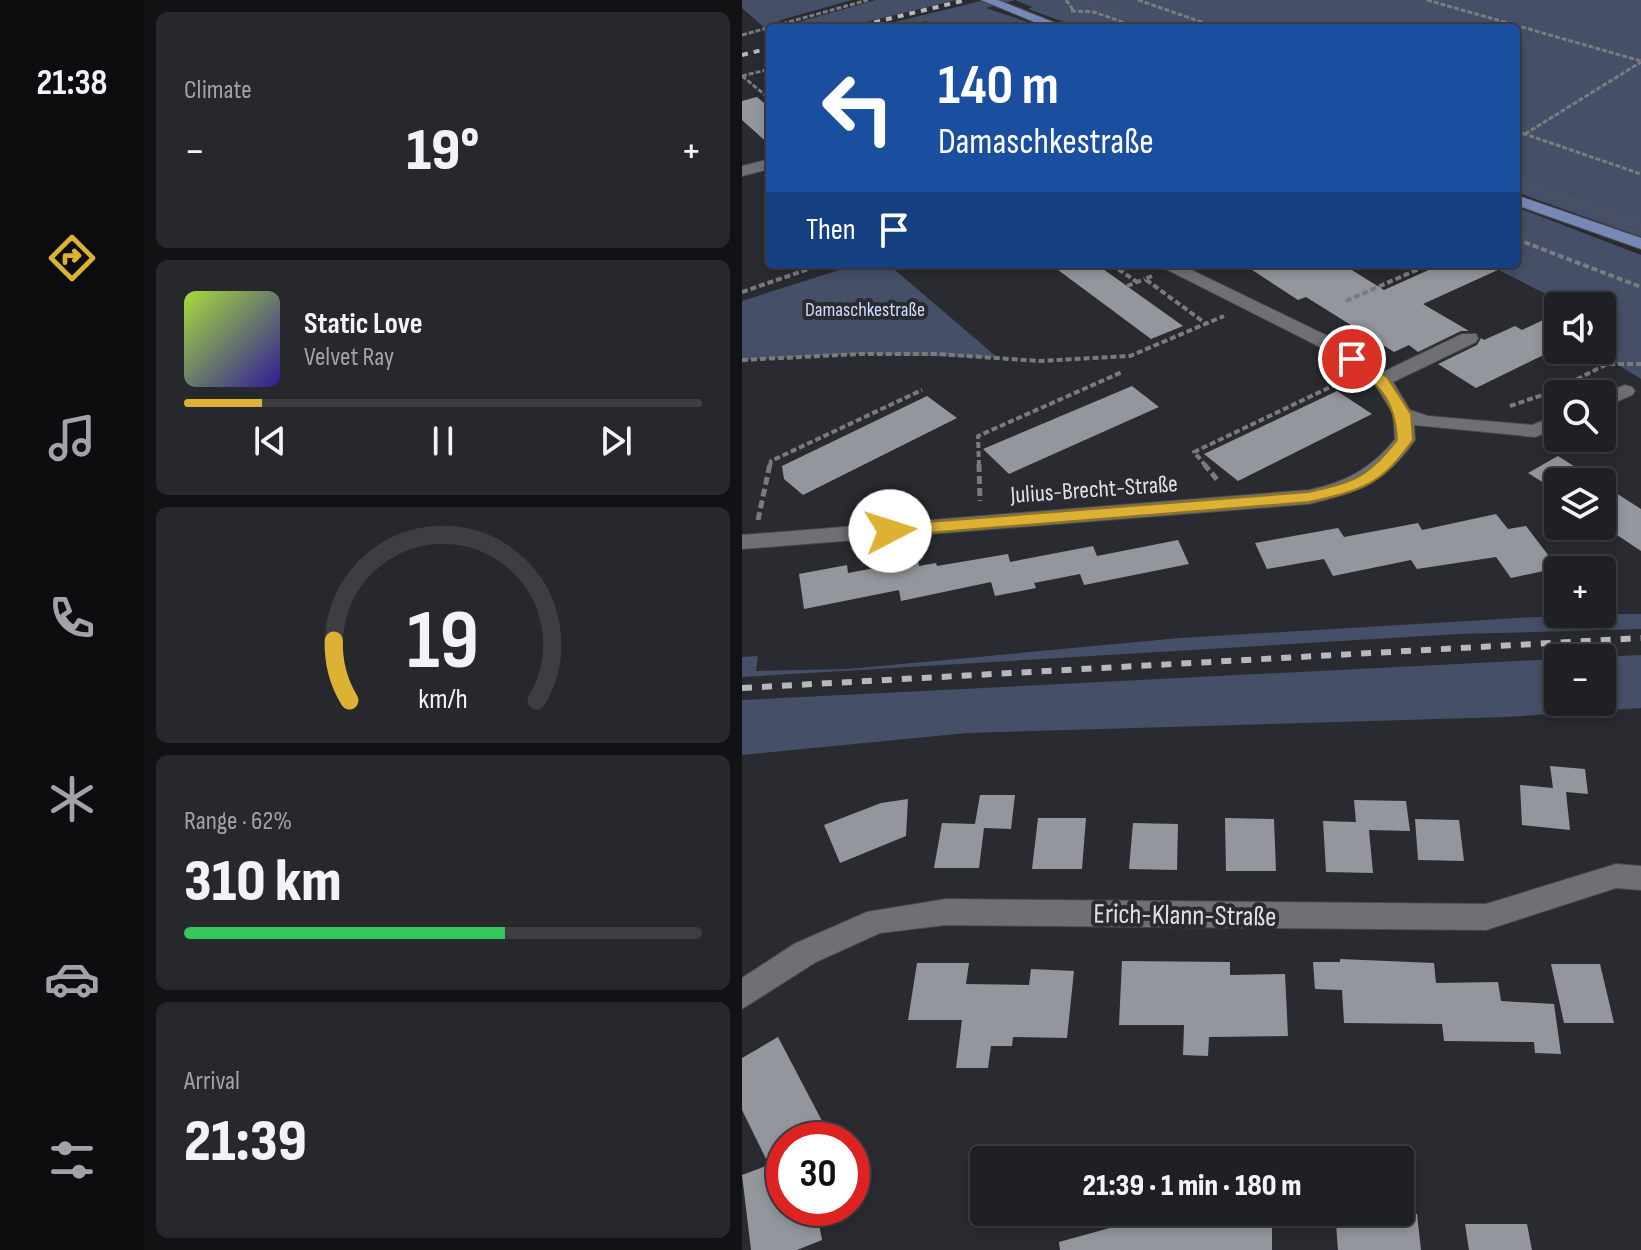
<!DOCTYPE html>
<html lang="en">
<head>
<meta charset="utf-8">
<style>
  :root { --surface:#1f2024; --page:#27282c; --text:#f1f3f6; --muted:#a1a3a6; --line:#3c3e41; --accent:#ddb133 }
  body { margin:0; font-family:"Sofia Sans Condensed",sans-serif; background:var(--page); color:var(--text); height:100vh; display:flex; flex-direction:column; font-size:30px; white-space:nowrap }
  * { box-sizing:border-box; margin:0 }
  p { font-size:26px; color:var(--muted) }
  .icon { flex:none; width:44px; height:44px; fill:none; stroke:currentColor; stroke-width:2; stroke-linecap:round; stroke-linejoin:round }
  .map { position:relative; flex:1; overflow:hidden }
  .panel { display:flex; flex-direction:column; gap:12px; padding:12px; background:#111214; width:598px }
  .panel>* { flex:none }
  .guide { position:absolute; left:24px; top:24px; width:754px; height:244px; border-radius:8px; box-shadow:0 4px 12px #0003,0 0 0 2px var(--line); background:#1a4fa0; color:#fff; overflow:hidden }
  .controls { position:absolute; left:802px; top:292px; display:grid; gap:16px }
  .controls a { display:grid; place-items:center; width:72px; height:72px; border-radius:8px; background:var(--surface); box-shadow:0 4px 12px #0003,0 0 0 2px var(--line); font-size:40px }
  .speed { position:absolute; left:24px; top:1122px; display:flex; gap:16px; font-size:40px; font-weight:700; text-align:center }
  .speed>* { display:grid; place-content:center; width:104px; height:104px; border-radius:50%; background:var(--surface); box-shadow:0 4px 12px #0003,0 0 0 2px var(--line); line-height:1 }
  .speed .limit { border:12px solid #d22; background:#fff; color:#111 }
  .pin { position:absolute; display:grid; place-items:center; width:68px; height:68px; color:#fff; margin:-34px; border:4px solid #fff; border-radius:50%; box-shadow:0 2px 8px #0007 }
  .me { position:absolute; width:88px; margin:-44px; rotate:85deg; stroke-linejoin:round; filter:drop-shadow(0 0 6px #0008) }
  .turn { display:flex; align-items:center; gap:28px; height:168px; padding:0 40px; font-size:36px }
  .turn .icon { width:104px; height:104px; stroke-width:2.5 }
  .turn b { display:block; font-size:56px; line-height:68px }
  .then { display:flex; align-items:center; height:76px; padding:0 40px; background:#0003; gap:16px; font-size:30px }
  .big { font-size:60px; font-weight:800; line-height:1.1 }
  .panel .widget { flex:1; display:flex; flex-direction:column; justify-content:center; gap:12px; min-width:0; padding:0 28px; border-radius:12px; background:var(--page) }
  .panel .dial { align-items:center; gap:0 }
  .dial svg { height:208px; overflow:visible; fill:none; stroke:var(--line); stroke-width:7; stroke-linecap:round; text-anchor:middle }
  .dial text { fill:var(--text); stroke:none }
  .song { display:flex; align-items:center; gap:24px }
  .cover { width:96px; height:96px; border-radius:12px; background:linear-gradient(135deg,hsl(80 70% 55%),hsl(250 70% 35%)) }
  .played { height:8px; border-radius:4px; background:linear-gradient(90deg,var(--accent) 15%,var(--line) 15%) }
  .keys { display:flex; justify-content:space-around; direction:ltr }
  .heat { display:flex; justify-content:space-between; align-items:center; font-size:44px; direction:ltr }
  .charge { height:12px; border-radius:6px; background:linear-gradient(90deg,#34c759 62%,var(--line) 0) }
  .trip { position:absolute; left:228px; top:1146px; width:444px; height:80px; border-radius:8px; background:var(--surface); box-shadow:0 4px 12px #0003,0 0 0 2px var(--line); font-weight:800; line-height:80px; text-align:center }
  main { display:flex; flex:1; min-height:0 }
  .menu { display:flex; flex-direction:column; width:144px; justify-content:space-around; align-items:center; background:#0c0d0e; color:var(--muted) }
  .menu .icon { width:56px; height:56px }
  .menu .on { color:var(--accent) }
  .menu b { font-size:36px; color:var(--text) }
  .map>svg:first-child { display:block }
  .green { fill:#454f67 }
  .lines { fill:none; stroke-linecap:round; stroke-linejoin:round }
  .stream-far1 { stroke:#4b5165; stroke-width:5 }
  .stream { stroke:#4b5165; stroke-width:7 }
  .building { fill:#93969c }
  .minor-casing { stroke:#47494d; stroke-width:2 }
  .major-casing { stroke:#47494d; stroke-width:2 }
  .path-far2 { stroke:#797b7f; stroke-width:3; stroke-dasharray:5 2; stroke-linecap:butt }
  .path-far1 { stroke:#797b7f; stroke-width:4; stroke-dasharray:6 3; stroke-linecap:butt }
  .path { stroke:#797b7f; stroke-width:5; stroke-dasharray:8 4; stroke-linecap:butt }
  .minor { fill:#6e7076; fill-rule:evenodd }
  .major { fill:#7787b6; fill-rule:evenodd }
  .rail-far1 { stroke:#b6b8bc; stroke-width:4; stroke-dasharray:6 6; stroke-linecap:butt }
  .rail { stroke:#b6b8bc; stroke-width:6; stroke-dasharray:10 10; stroke-linecap:butt }
  .route { fill:#ddb133; stroke:#907321; stroke-width:2 }
  .labels { text-anchor:middle; stroke-width:8; stroke-linejoin:round; paint-order:stroke }
  .far-park-label { font-size:20px; fill:#cedcff; stroke:#292b30 }
  .street-label { font-size:24px; fill:#dfe1e4; stroke:#292b30 }
  .near-street-label { font-size:28px; fill:#dfe1e4; stroke:#292b30 }
</style>
</head>
<body>
<main>
<nav class="menu">
<b>21:38</b>
<svg class="icon on" aria-label="directions" viewBox="0 0 24 24"><path d="M12 3l9 9-9 9-9-9zM9 14v-3h6M13 9l2 2-2 2"/></svg>
<svg class="icon" aria-label="music" viewBox="0 0 24 24"><path d="M9 18V5l10-2v13"/><circle cx="6" cy="18" r="3"/><circle cx="16" cy="16" r="3"/></svg>
<svg class="icon" aria-label="phone" viewBox="0 0 24 24"><path d="M5 4h4l2 5-3 2q2 4 5 5l2-3 5 2v4C11 20 4 13 5 4z"/></svg>
<svg class="icon" aria-label="climate" viewBox="0 0 24 24"><path d="M12 3v18M4 7l16 10M4 17L20 7"/></svg>
<svg class="icon" aria-label="car" viewBox="0 0 24 24"><path d="M5 17H2v-5l4-1 3-4h7l3 4 3 1v5h-3M9 17h6M6 11h13"/><circle cx="7" cy="17" r="2"/><circle cx="17" cy="17" r="2"/></svg>
<svg class="icon" aria-label="filters" viewBox="0 0 24 24"><path d="M4 7h16M4 17h16"/><circle cx="9" cy="7" r="2"/><circle cx="15" cy="17" r="2"/></svg>
</nav>
<section class="panel">
<div class="widget"><p>Climate</p>
<div class="heat"><a>−</a><b class="big">19°</b><a>+</a></div>
</div>
<div class="widget">
<div class="song"><i class="cover"></i><div><b>Static Love</b><p>Velvet Ray</p></div></div>
<div class="played"></div>
<div class="keys"><svg class="icon" aria-label="previous" viewBox="0 0 24 24"><path d="M18 5L8 12l10 7zM5 5v14"/></svg><svg class="icon" aria-label="pause" viewBox="0 0 24 24"><path d="M8 5v14M16 5v14"/></svg><svg class="icon" aria-label="next" viewBox="0 0 24 24"><path d="M6 5l10 7-10 7zM19 5v14"/></svg></div>
</div>
<div class="widget dial"><svg viewBox="0 0 100 80">
<path d="M14 69A42 42 0 1 1 86 69"/>
<path d="M14 69A42 42 0 0 1 8 46" stroke="#ddb133"/>
<text x="50" y="56" font-size="32" font-weight="700">19</text>
<text x="50" y="72" font-size="11">km/h</text>
</svg></div>
<div class="widget"><p>Range · 62%</p><b class="big">310 km</b><div class="charge"></div></div>
<div class="widget"><p>Arrival</p><b class="big">21:39</b></div>
</section>
<div class="map">
<svg width="899" height="1250" viewBox="0 0 899 1250">
  <rect width="100%" height="100%" fill="#292b30"/>
  <path class="green" d="M0 0H110L42 19 23 28 0 8Z
    M134 0H214L100 28H35Z
    M243 0H273L244 8 303 28H196L184 21 157 28H128Z
    M273 0H899V237L774 192V28H338L286 9 290 7Z
    M774 207 899 255V379L868 360 860 306H827L745 264H774Z
    M116 264H146L256 358 117 354 0 360V301Z
    M845 614H899V629L716 634 0 677V657L16 656 14 671 106 669 438 638Z
    M899 655V708L764 717 225 733 0 755V700L816 659V702H860V658H833Z"/>
  <g class="lines">
    <path class="stream-far1" d="M343 4 415 28
      M774 182 837 204"/>
    <path class="stream" d="M831 202 899 225"/>
  </g>
  <path class="building" d="M15 97 28 108V145L0 120V101Z
    M308 264H354L441 326 409 339Z
    M501 264H600L642 290 700 264H769L681 304 727 331H719L676 352 667 345 652 352 564 297 556 300Z
    M816 313V348L734 388 696 364 735 345 739 338 742 340 773 326 780 330Z
    M390 386 417 407 267 474 241 449Z
    M595 391 630 414 496 481 462 454Z
    M185 396 215 418 61 495 42 479 40 466Z
    M816 456 841 472 856 482H816V492L786 473Z
    M860 484 899 509V551L860 525Z
    M754 514 766 529 784 526 816 568 769 578 754 557 675 569 669 560 591 576 582 559 525 569 513 543 596 528 602 537 676 523 680 530Z
    M436 540 447 564 342 585 338 574 292 583 294 588 253 596 249 582 159 601 157 590 62 609 57 574 105 565 106 573 176 560 177 566 194 563 195 566 266 554 268 562 351 546 355 556Z
    M808 766 843 769 846 794 824 792 828 830 780 825 778 785 811 788Z
    M238 795H273L269 829 242 828 237 868H192L200 823 233 824Z
    M166 799 164 836 98 863 82 825 139 803Z
    M612 800 664 801 668 831 627 830 631 873 584 872 581 821 614 822Z
    M296 818H344L340 869H290Z
    M483 818 532 819 534 871H484Z
    M673 819 717 820 722 861 676 860Z
    M391 823 436 824 435 870 387 869Z
    M598 959 692 963 694 983 756 982 759 1001 812 1004 819 1054 793 1053 792 1042 702 1041 700 1024 602 1023 600 990 573 989 571 962H598Z
    M380 961 488 962V975L543 974 546 1036 467 1037 466 1056 441 1055 442 1025H377Z
    M175 963H227L224 984 287 985 289 969 332 971 325 1038 271 1037 270 1046H249L246 1068H214L220 1020H166Z
    M809 964H858L872 1023H822Z
    M36 1037 90 1140H42V1208H74L80 1240 55 1250H9L0 1175 27 1165 0 1110V1058Z
    M411 1212 530 1218V1250H318L317 1242 411 1216Z
    M638 1214H675L679 1250H596L594 1224 639 1225Z
    M723 1224H785L790 1250H727Z"/>
  <g class="lines">
    <defs>
      <path id="minor" d="M28 159V169L0 176V166Z
        M414 264H437L602 344 641 372 720 334H734L736 338 734 342 651 382 668 410 686 416 790 425 816 415V428L793 437 672 425 673 440C643 483 617 492 567 504L0 549V535L567 490C604 482 629 469 653 439L651 414 633 384 588 352Z
        M883 385 890 387 893 391 890 395 860 408V394Z
        M874 864 899 866V890L874 888 744 930 204 925 138 933 74 962 0 1009V978L52 944 125 912 204 899 744 904Z"/>
      <path id="major" d="M239 0H256L326 28H307Z
        M774 195 899 238V249L774 205Z"/>
    </defs>
    <use href="#minor" class="minor-casing"/>
    <use href="#major" class="major-casing"/>
    <path class="path-far2" d="M324 0 331 10
      M396 0 477 28
      M685 0 899 61
      M329 11 352 12 397 28
      M0 35 126 0
      M0 76 28 99
      M0 76 28 69
      M774 131 899 174
      M783 134 899 62"/>
    <path class="path-far1" d="M774 239 899 287
      M369 264 395 282
      M410 276 403 279 463 323
      M385 286 403 279
      M0 292 81 264
      M604 301 688 264
      M0 360 117 354H196L297 361 388 356 482 316
      M768 406 812 391 865 364H899
      M28 466 29 461 180 390
      M237 466 236 436 380 372
      M464 466 452 452 603 380"/>
    <path class="path" d="M237 464 238 501
      M462 464 477 482
      M16 520 28 464"/>
    <use href="#minor" class="minor"/>
    <use href="#major" class="major"/>
    <path class="rail-far1" d="M109 28 224 0
      M0 55 28 48"/>
    <path class="rail" d="M0 688 899 638"/>
  </g>
  <path class="route" d="M610 354 645 377 669 414 671 440C638 486 621 490 567 502L148 536 140 531 148 525 567 492C612 482 627 477 655 440 653 399 637 384 605 362L603 359Z"/>
  <g class="labels">
    <g class="far-park-label">
      <text x="123" y="316">Damaschkestraße</text>
    </g>
    <g class="street-label">
      <text transform="translate(352 489) rotate(-4)" y="8">Julius-Brecht-Straße</text>
    </g>
    <g class="near-street-label">
      <text transform="translate(443 914) rotate(1)" y="10">Erich-Klann-Straße</text>
    </g>
  </g>
</svg>
<div class="controls">
<a><svg class="icon" aria-label="sound" viewBox="0 0 24 24"><path d="M4 9h4l5-4v14l-5-4H4zM17 9q2 3 0 6"/></svg></a>
<a><svg class="icon" aria-label="search" viewBox="0 0 24 24"><circle cx="10" cy="10" r="6"/><path d="M15 15l6 6"/></svg></a>
<a><svg class="icon" aria-label="layers" viewBox="0 0 24 24"><path d="M12 4l9 5-9 5-9-5zM3 14l9 5 9-5"/></svg></a>
<a>+</a>
<a>−</a>
</div>
<div class="speed"><div class="limit">30</div></div>
<div class="pin" style="left:610px;top:359px;background:#d93025"><svg class="icon" aria-label="arrive" viewBox="0 0 24 24"><path d="M6 21V4h12l-3 4 3 4H6"/></svg></div>
<svg class="me" style="left:148px;top:531px" viewBox="-20 -20 40 40"><circle r="19" fill="#fff"/><path d="M0-13L10 11 0 6-10 11z" fill="#ddb133"/></svg>
<div class="trip">21:39 · 1 min · 180 m</div>
<div class="guide">
<div class="turn"><svg class="icon" aria-label="left" viewBox="0 0 24 24"><path d="M17 20v-9H6M10 6l-5 5 5 5"/></svg><div><b>140 m</b>Damaschkestraße</div></div>
<div class="then">Then<svg class="icon" aria-label="arrive" viewBox="0 0 24 24"><path d="M6 21V4h12l-3 4 3 4H6"/></svg></div>
</div>
</div>
</main>
</body>
</html>
